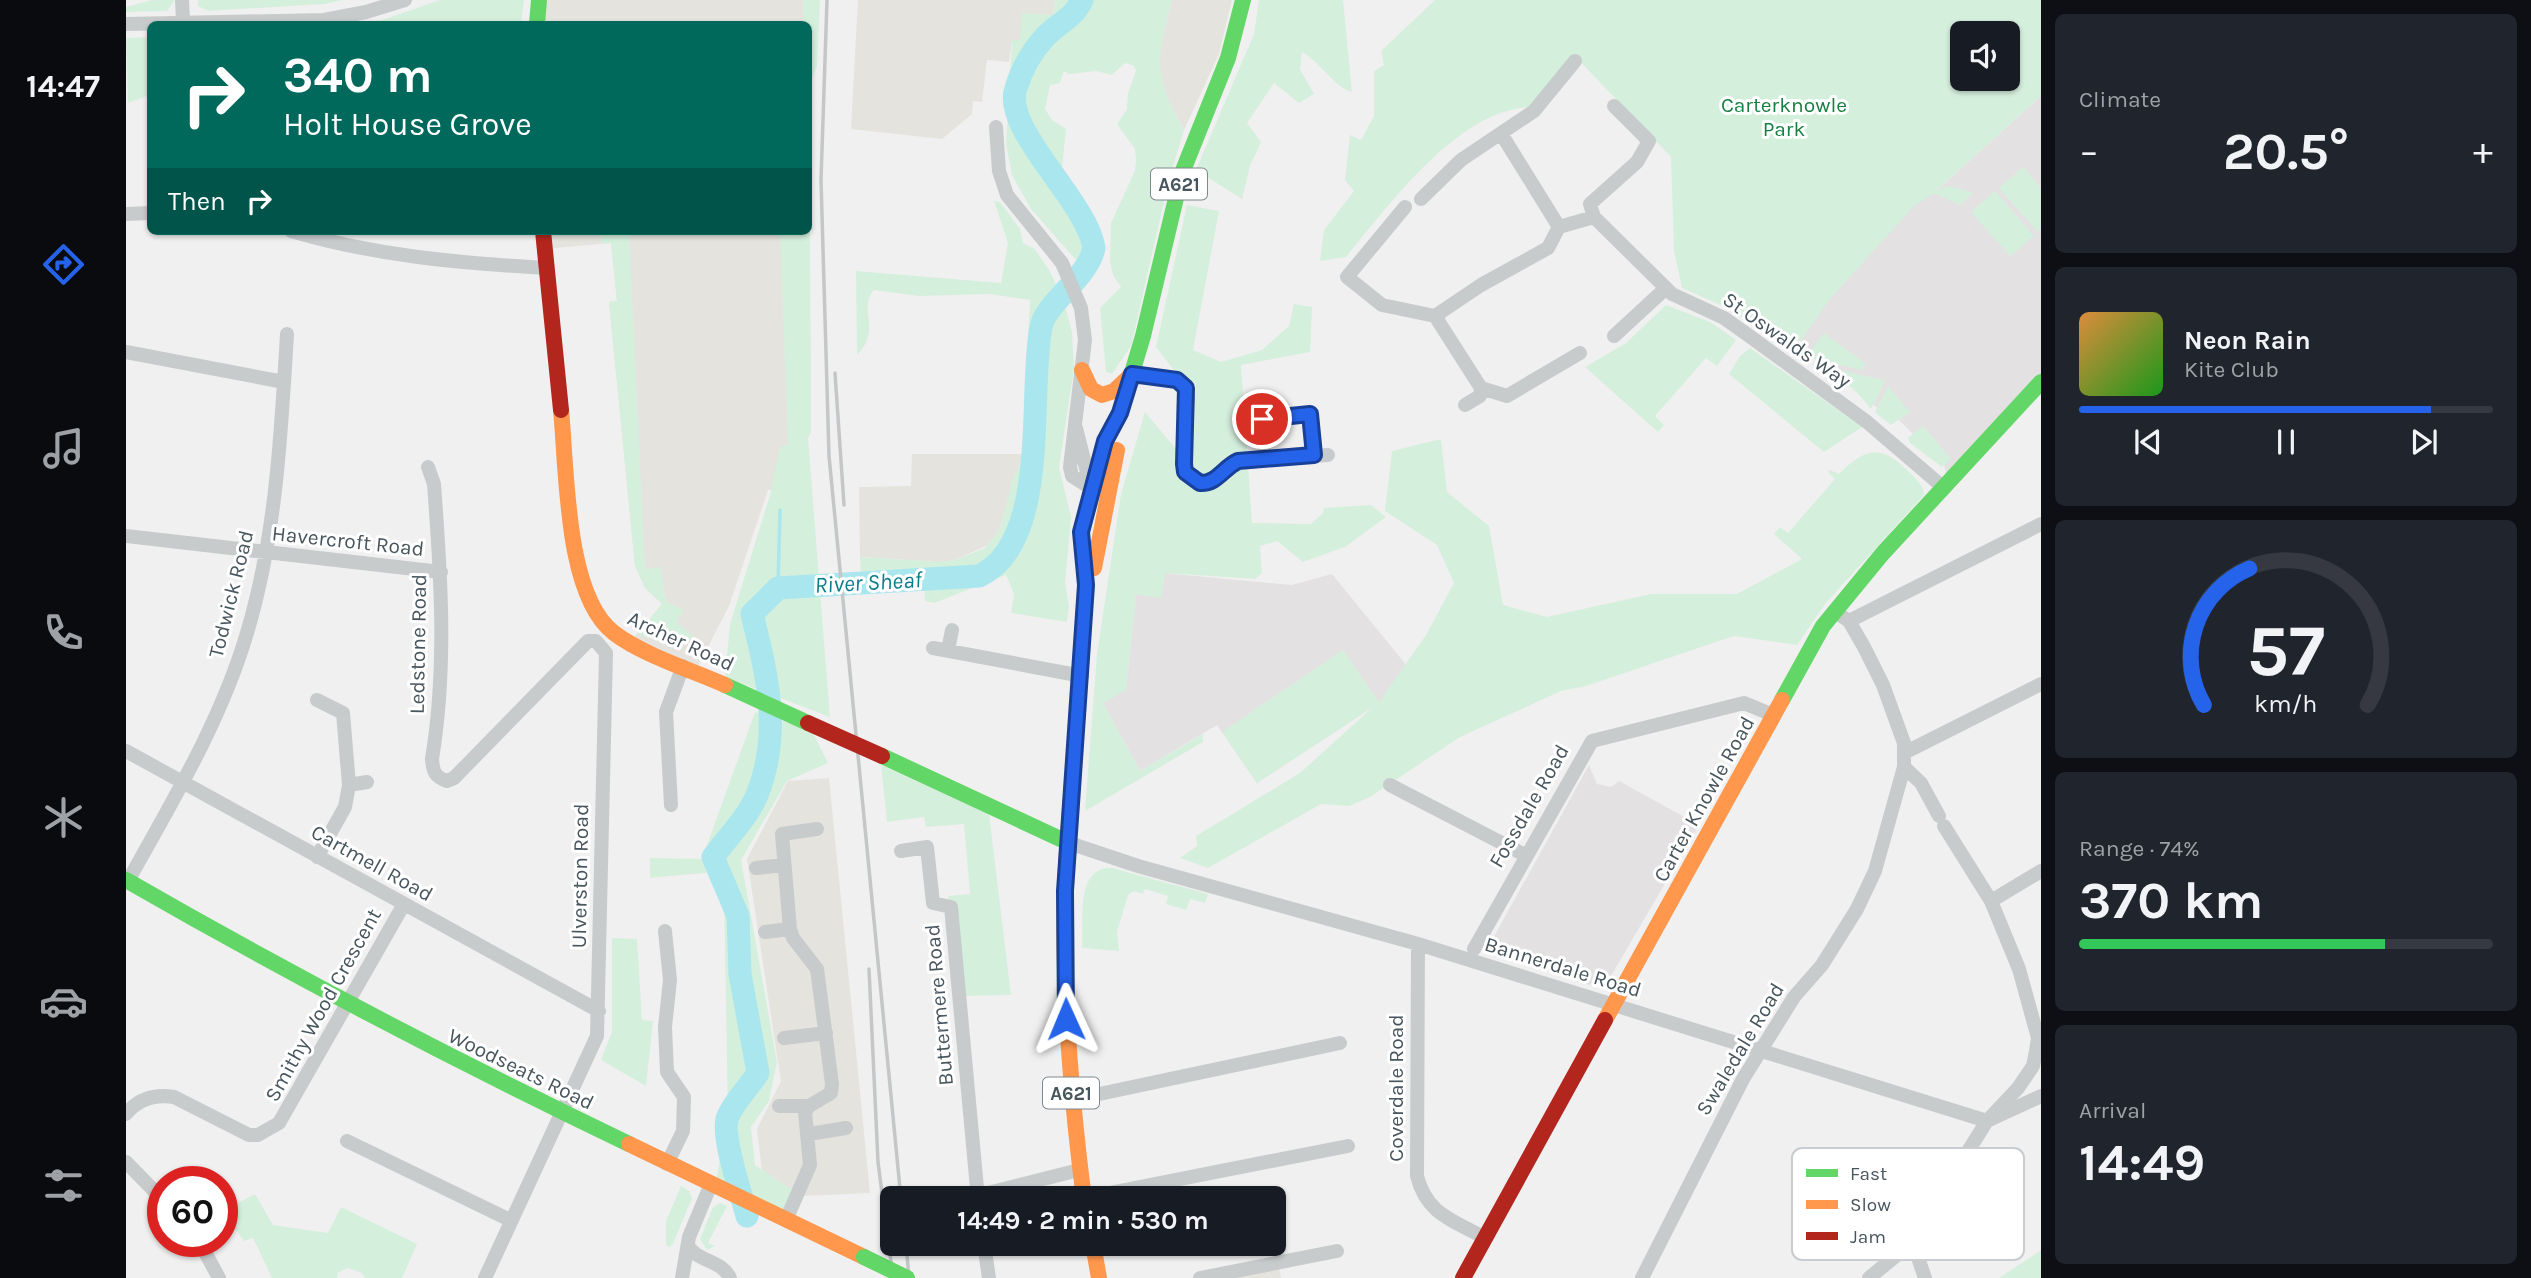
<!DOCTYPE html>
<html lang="en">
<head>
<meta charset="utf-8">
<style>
  :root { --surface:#171b24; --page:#20242c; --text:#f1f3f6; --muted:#9ea1a6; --line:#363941; --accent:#2563eb }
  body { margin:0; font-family:Karla,sans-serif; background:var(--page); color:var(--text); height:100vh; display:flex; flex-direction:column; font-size:26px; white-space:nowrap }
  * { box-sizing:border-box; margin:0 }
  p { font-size:23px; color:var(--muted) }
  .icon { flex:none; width:38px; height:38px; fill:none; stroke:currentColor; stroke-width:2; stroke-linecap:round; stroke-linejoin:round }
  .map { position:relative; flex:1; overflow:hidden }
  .side { display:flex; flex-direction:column; gap:14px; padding:14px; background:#0d0f14; width:490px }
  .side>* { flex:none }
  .top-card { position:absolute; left:21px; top:21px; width:665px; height:214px; border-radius:10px; box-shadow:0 2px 5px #0004; background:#00695c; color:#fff; overflow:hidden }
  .buttons { position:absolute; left:1824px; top:21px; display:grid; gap:14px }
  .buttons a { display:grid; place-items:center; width:70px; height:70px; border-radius:10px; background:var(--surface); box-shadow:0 2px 5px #0004; font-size:35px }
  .speed { position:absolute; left:21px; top:1166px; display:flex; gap:14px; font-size:35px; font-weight:700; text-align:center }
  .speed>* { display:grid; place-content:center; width:91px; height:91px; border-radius:50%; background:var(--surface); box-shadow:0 2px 5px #0004; line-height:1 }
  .speed .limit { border:10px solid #d22; background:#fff; color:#111 }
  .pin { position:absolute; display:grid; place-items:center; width:60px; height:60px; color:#fff; margin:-30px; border:4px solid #fff; border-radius:50%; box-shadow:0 2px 7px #0007 }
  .me { position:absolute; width:77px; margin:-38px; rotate:359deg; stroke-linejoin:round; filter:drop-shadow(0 0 5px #0008) }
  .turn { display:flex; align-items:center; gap:24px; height:147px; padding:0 21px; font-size:32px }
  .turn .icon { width:91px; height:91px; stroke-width:2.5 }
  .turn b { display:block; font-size:49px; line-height:60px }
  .then { display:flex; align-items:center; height:66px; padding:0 21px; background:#0003; gap:14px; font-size:26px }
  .big { font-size:52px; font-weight:700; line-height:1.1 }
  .side .tile { flex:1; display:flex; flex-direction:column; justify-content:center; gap:10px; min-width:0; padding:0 24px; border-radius:10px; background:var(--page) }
  .side .dial { align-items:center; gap:0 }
  .dial svg { height:182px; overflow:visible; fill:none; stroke:var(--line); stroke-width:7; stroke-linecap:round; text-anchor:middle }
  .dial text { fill:var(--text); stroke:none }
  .song { display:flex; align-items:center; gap:21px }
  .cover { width:84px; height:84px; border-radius:10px; background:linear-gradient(135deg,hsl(30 70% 55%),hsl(120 70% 35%)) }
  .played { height:7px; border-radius:4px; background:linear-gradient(90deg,var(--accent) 85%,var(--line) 85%) }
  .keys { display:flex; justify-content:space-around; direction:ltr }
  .heat { display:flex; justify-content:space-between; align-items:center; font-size:38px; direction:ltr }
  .charge { height:10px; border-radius:5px; background:linear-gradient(90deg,#34c759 74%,var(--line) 0) }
  .trip { position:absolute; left:754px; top:1186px; width:406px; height:70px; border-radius:10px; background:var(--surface); box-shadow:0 2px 5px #0004; font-weight:700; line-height:70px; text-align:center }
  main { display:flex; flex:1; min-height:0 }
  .menu { display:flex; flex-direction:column; width:126px; justify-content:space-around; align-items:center; background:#090b0e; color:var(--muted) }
  .menu .icon { width:49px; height:49px }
  .menu .active { color:var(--accent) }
  .menu b { font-size:32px; color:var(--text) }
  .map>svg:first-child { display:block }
  .commercial { fill:#e5e3de }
  .education { fill:#e3e1e2 }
  .green { fill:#d5efdd; fill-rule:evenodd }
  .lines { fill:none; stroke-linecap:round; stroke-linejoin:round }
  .stream { stroke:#aae6ed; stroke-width:3.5 }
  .river { stroke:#aae6ed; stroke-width:23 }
  .street { stroke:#c8cbcc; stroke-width:14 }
  .fast { stroke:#63d668; stroke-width:16 }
  .slow { stroke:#ff974d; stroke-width:16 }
  .jam { stroke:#b3261e; stroke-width:16 }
  .rail { stroke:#c4c6c7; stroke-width:3.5 }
  .fast-bridge { stroke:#63d668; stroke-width:16 }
  .jam-bridge { stroke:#b3261e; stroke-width:16 }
  .route-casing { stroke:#184099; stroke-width:18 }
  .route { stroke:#2563eb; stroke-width:12 }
  .labels { text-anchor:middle; stroke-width:6; stroke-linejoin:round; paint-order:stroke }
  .shield { fill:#fff; stroke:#7e888e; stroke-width:2 }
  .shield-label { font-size:19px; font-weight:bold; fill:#47555d }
  .park-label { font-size:21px; fill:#177f42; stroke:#fff }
  .street-label { font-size:21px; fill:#47555d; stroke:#fff }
  .water-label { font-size:23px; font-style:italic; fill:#0d7d8c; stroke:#fff }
  .key { fill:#fff; stroke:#c8ccce; stroke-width:2 }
  .key-label { font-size:19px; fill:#47555d }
</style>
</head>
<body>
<main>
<nav class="menu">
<b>14:47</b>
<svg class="icon active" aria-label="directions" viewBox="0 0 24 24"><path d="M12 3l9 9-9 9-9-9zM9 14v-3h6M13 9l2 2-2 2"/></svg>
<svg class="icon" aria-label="music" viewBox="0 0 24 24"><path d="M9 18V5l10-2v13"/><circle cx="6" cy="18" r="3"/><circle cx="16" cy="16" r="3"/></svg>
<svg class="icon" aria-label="phone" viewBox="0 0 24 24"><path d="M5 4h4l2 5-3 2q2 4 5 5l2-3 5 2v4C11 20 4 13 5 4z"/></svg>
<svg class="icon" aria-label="climate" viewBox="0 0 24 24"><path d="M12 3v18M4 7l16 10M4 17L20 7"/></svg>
<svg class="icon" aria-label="car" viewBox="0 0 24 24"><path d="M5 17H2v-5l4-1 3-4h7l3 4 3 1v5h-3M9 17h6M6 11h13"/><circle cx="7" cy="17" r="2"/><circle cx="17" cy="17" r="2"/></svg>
<svg class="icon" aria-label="filters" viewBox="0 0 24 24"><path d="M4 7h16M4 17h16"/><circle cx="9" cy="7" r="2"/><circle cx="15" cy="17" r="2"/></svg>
</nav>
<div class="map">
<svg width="1915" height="1278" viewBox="0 0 1915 1278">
  <rect width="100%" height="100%" fill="#f1f0f0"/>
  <path class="commercial" d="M413 0H683L681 24H411Z
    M732 0H929L927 15 894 41 886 40 883 62 861 60 856 102 847 101 846 114 816 139 725 129Z
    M1046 0H1106L1093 54 1058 130 1042 101 1034 76V46Z
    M682 167 685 396 661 490H642L603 606 569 672 504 642 536 604 519 588 509 566 483 302 491 301 485 243 419 249 417 231H682Z
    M786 454H897L874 528 864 544 829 560 814 562 734 557 733 487 785 486Z
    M703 778 744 1193 677 1196 636 1172 631 1129 655 1081 621 859 662 781Z
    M1152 1262 1155 1278H1074Z"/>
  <path class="education" d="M1915 96V375L1821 476 1818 465 1785 436 1787 434 1772 419 1747 405 1737 386 1708 369 1709 364 1680 357 1682 354 1670 347 1667 350 1708 223 1808 193Z
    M1038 573 1166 585 1206 574 1281 666 1253 703 1131 783 1091 725 1014 771 977 703 1000 689 1010 594Z
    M1463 765 1471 784 1485 787 1493 781 1573 825 1481 983 1470 987 1360 951Z"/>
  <path class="green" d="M26 0H49L41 11 0 12V7Z
    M72 0H217L198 4 82 11 72 6Z
    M314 0H398L395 24H245Z
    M677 0H694L691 66 683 87 682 24H677Z
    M929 0H1046C1030 60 1027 74 1058 130L1044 176 1005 346 986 374 980 372 974 308 995 287 987 275 984 262 985 223 1009 171 1010 160 1009 149 991 124 1001 109 1002 93 1010 71 1008 66 999 63 986 75 970 71 943 74 938 71 934 83 924 85 919 109 926 120 940 129 936 169 943 201 962 243 951 261 905 209 886 175 880 144 886 40H894L896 13 927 15Z
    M1133 0H1217L1226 92C1206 86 1197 64 1176 52L1174 69 1188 94 1173 103 1148 83 1121 123 1135 142 1124 166 1116 199 1070 170 1128 34Z
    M1309 0H1915V96L1811 190 1824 186 1848 193 1834 205 1808 193 1788 206 1704 299 1666 353 1606 310 1556 288 1548 251 1545 157 1447 54 1403 107C1331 111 1263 205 1220 257L1194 261 1198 230 1228 191 1219 180 1224 135 1235 140 1248 116V71L1258 65 1255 51ZM1836 33H1881V79H1836Z
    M24 37V95L2 103 0 38Z
    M683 129 685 396V433L682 438 704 717 599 677 604 624 644 495 654 447 662 444 654 231H682Z
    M1897 167 1915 188V229L1912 232 1873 188Z
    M1869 191 1908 236 1884 256 1845 212Z
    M868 201 874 202 894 229 897 243 909 249 923 270 937 299 946 332 948 369 933 467 945 517 939 583 943 606 941 622 885 613 888 594 880 575 808 603 799 601 797 570 757 579 748 592 736 591 734 557 814 562 829 560 859 548 874 528 886 481 896 460 904 300 864 294 793 296 748 290C731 309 757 329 731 355L730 271 875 283 882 243Z
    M1061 205 1093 211 1067 350 1095 362 1136 350 1163 326 1168 304 1186 307 1184 352 1115 365 1126 523 1185 524 1197 513 1198 508 1245 505 1260 517 1219 547 1177 562 1151 541 1134 546 1136 573 1129 579 1039 573 1035 598 1010 594 1000 690 977 703 1014 771 1077 734V742L959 811 971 654 995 494 1019 412 1049 448 1065 441 1070 384 1046 368 1030 347Z
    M474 231H503L519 569 535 567 540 602 558 610 550 622 567 636 559 644 548 646 511 634 536 604 519 588 509 566 483 302 491 301 485 243 476 244Z
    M1540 305 1584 322 1610 340 1591 366 1580 358 1529 416 1538 425 1532 432 1459 367 1500 343Z
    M1698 333 1740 364 1736 370 1680 357Z
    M1624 348 1736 427 1698 452 1603 374 1614 356Z
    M1683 363 1757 380 1759 382 1745 409C1728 387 1709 371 1683 363Z
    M1762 386 1784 412 1765 425 1749 412Z
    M1797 426 1825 459 1816 467 1784 443 1782 438Z
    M1315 439 1321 492 1363 526 1377 605 1421 617 1525 594H1611L1676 559 1648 534 1654 527 1662 533 1709 479 1702 472 1704 470 1713 474C1740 447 1755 444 1783 472 1790 479 1797 484 1798 495L1699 604 1671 645 1608 636 1460 686 1435 691 1334 737 1244 797 1223 806 1195 804 1082 868 1054 858 1071 846 1070 836 1174 773 1247 707 1131 783 1096 732 1217 650 1253 702 1300 635 1328 583 1311 545 1259 511 1266 451Z
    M629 712 686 731 702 763 661 781 615 860 651 1062 643 1101 625 1127 629 1165 668 1191 657 1214 590 1181 602 1117 598 894 588 872 524 878V858L576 859Z
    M755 765 863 814 885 995 833 996 822 896 844 894 838 824 800 827 798 817 761 822Z
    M986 868 1082 894 1079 903 1064 899 1060 910 1040 904 1042 896 1019 889 1017 894 1008 891 1002 895 991 932 993 951 956 948C958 924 948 866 986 868Z
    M486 938 511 939 516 1020 527 1021 520 1086 475 1060 486 1032Z
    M555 1186 563 1191 566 1198 547 1244 543 1247 540 1245V1221Z
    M129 1194 147 1225 202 1233 215 1207 291 1244 276 1278H239L236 1273 222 1268 212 1273 211 1278H146L127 1238 118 1241 96 1211Z
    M594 1203 601 1206 582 1243 589 1246 581 1250 574 1239 587 1207Z
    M1915 1250V1278H1873Z"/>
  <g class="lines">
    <path class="stream" d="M652 588 654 510"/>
    <path class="river" d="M621 1216C615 1193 596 1139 601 1119 606 1104 623 1087 632 1073L614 974 612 916 587 857C601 838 622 817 631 795 656 733 641 675 626 614L652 588 853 576C925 543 902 393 915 327 920 302 962 278 968 248 961 201 875 128 890 88 896 69 905 52 919 37 932 23 947 19 956 0"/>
    <path class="street" d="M56 0 57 21
      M0 24 198 20 240 12 279 0
      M870 127 873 171 881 195 936 263 955 308 959 340 944 467 946 476 965 488 950 428
      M1376 135 1433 227
      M1295 199 1335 160 1408 111 1449 61
      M1279 207 1221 277 1256 305 1309 316
      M0 214 24 213
      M1468 217 1464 204 1511 162 1523 141 1488 106
      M165 231C250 256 333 263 420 268
      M1488 336 1540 288
      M0 352 158 382
      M1006 374C1026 377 1056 373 1062 396L1058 464 1059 472 1074 483C1091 484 1097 468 1112 461L1202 455
      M1355 388 1309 316 1355 285 1422 248 1433 227 1468 217 1546 294 1598 318 1622 335 1741 422 1818 488
      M1355 388 1381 396 1454 353
      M1339 405 1354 396 1355 388
      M1136 419 1184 414 1188 455
      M302 467 308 484C315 577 321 667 306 759 307 772 309 777 321 781L328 778 462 641H470L480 653 471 1036 359 1278
      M0 536 315 572
      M1723 621 1915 524
      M807 648 956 676
      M822 650 826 630
      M191 700 217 713 223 785 219 807 191 857
      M0 751 473 1011
      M1780 752 1915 684
      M1778 767 1795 783 1813 816
      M223 785 241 782
      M1264 785 1399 855
      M545 805 540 712 557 666
      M943 843 1012 866 1292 944 1861 1121 1915 1096
      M775 851 801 847 807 903 825 907 852 1199
      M630 868 658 865
      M2 881C46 802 95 721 121 633 150 536 155 435 161 334
      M1865 901 1915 871
      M539 931 544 980 539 1027 541 1072 558 1097 557 1131 541 1164
      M639 932 664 929
      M1292 944 1291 1176C1301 1215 1327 1220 1359 1238
      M1348 949 1466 741 1618 703 1647 715
      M658 1038 700 1033
      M945 1100 1214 1043
      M653 1106H683
      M0 1114C12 1099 29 1094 48 1097L123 1135H132L153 1123 278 904
      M683 1134 720 1128
      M221 1141 384 1220
      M0 1162 37 1200
      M958 1198 1222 1146
      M838 1199 953 1170
      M660 1220 684 1165 679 1112 683 1106 705 1093 706 1084 691 969 667 938 664 929 656 834 691 829
      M1786 1240 1799 1278
      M73 1241 93 1278
      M858 1244 863 1278
      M562 1246C572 1262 596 1260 604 1278
      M556 1278 563 1237 585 1184
      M1074 1278 1211 1251
      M1516 1278 1617 1079 1668 997 1696 965 1731 909 1749 871 1759 835 1778 767V743L1757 685 1738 647 1723 621 1708 611
      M1743 1278 1783 1245 1861 1121 1892 1088 1907 1066 1910 1051 1912 1038 1893 969 1865 901 1818 826"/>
    <path class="fast" d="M411 24 413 0
      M599 685 682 723
      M1656 700 1697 626 1757 553 1915 382
      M756 756 943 843
      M948 758 960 585 955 532 979 441 994 413 1017 336 1056 173 1102 58 1117 0
      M0 880C165 975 332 1062 503 1144"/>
    <path class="slow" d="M956 370 965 389 976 395 988 391 1005 375
      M435 410C441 470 439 596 488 633 517 655 565 670 599 685
      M968 568 991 450
      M948 758C945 803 940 847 939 891 936 994 945 1097 958 1199
      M1479 1020 1656 700
      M503 1144 738 1257
      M967 1244 973 1278"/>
    <path class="jam" d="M417 231 435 410
      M1337 1278 1479 1020"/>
    <path class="rail" d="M701 0 695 180 703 456 775 1199
      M709 373 718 505
      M743 969 752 1162 767 1278
      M780 1244 783 1278"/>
    <path class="fast-bridge" d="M738 1257 781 1278"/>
    <path class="jam-bridge" d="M682 723 756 756"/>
  </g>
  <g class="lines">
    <defs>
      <path id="route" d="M940 1019 939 891 960 585 955 532 979 441 994 413 1006 374 1051 380 1060 388 1058 464 1059 472 1074 483C1091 484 1097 468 1112 461L1188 455 1184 414 1136 419"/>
    </defs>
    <use href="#route" class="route-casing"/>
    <use href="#route" class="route"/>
  </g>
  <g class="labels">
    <g class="shield">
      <rect x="1025" y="168.5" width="56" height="31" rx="5"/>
      <rect x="917" y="1077.5" width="56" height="31" rx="5"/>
    </g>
    <g class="shield-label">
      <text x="1053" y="191">A621</text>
      <text x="945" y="1100">A621</text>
    </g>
    <g class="park-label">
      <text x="1658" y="112">Carterknowle<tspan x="1658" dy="24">Park</tspan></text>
    </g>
    <g class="street-label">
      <text transform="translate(1661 340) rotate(35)" y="7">St Oswalds Way</text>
      <text transform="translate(222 541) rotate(6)" y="7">Havercroft Road</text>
      <text transform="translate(105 594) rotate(-76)" y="7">Todwick Road</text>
      <text transform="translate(555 641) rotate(25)" y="7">Archer Road</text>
      <text transform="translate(292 644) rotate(-89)" y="7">Ledstone Road</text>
      <text transform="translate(1578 799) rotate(-61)" y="7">Carter Knowle Road</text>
      <text transform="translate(1403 806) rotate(-60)" y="7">Fossdale Road</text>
      <text transform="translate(246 863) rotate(29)" y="7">Cartmell Road</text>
      <text transform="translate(454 876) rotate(-89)" y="7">Ulverston Road</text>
      <text transform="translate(1437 967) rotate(17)" y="7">Bannerdale Road</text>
      <text transform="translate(197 1005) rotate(-61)" y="7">Smithy Wood Crescent</text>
      <text transform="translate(813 1005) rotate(-95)" y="7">Buttermere Road</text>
      <text transform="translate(1614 1049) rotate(-59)" y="7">Swaledale Road</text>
      <text transform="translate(395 1069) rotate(26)" y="7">Woodseats Road</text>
      <text transform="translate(1270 1088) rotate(-90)" y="7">Coverdale Road</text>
    </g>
    <g class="water-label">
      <text transform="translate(742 582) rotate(-3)" y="8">River Sheaf</text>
    </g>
  </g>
  <rect x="1666" y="1148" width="232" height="112" rx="10" class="key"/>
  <rect x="1680" y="1169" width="32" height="8" fill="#63d668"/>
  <rect x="1680" y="1200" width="32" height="9" fill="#ff974d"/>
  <rect x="1680" y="1232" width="32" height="8" fill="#b3261e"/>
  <g class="key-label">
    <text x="1724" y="1180">Fast</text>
    <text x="1724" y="1211">Slow</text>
    <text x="1724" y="1243">Jam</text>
  </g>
</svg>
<div class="buttons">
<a><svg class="icon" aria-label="sound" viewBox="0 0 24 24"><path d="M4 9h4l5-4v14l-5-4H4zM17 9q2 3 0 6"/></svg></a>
</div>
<div class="speed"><div class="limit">60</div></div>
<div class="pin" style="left:1136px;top:419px;background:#d93025"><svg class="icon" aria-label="arrive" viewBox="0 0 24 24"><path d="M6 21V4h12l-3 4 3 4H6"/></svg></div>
<svg class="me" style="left:940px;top:1019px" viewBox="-20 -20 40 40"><path d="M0-17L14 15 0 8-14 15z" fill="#2563eb" stroke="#fff" stroke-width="4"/></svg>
<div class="trip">14:49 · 2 min · 530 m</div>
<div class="top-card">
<div class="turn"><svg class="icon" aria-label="right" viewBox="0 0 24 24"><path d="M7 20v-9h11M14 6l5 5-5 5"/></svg><div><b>340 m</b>Holt House Grove</div></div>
<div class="then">Then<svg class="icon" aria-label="right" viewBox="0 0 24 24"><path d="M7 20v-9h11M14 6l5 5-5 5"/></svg></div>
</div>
</div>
<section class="side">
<div class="tile"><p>Climate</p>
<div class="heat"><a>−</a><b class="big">20.5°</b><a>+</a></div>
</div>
<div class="tile">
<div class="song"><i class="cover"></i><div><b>Neon Rain</b><p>Kite Club</p></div></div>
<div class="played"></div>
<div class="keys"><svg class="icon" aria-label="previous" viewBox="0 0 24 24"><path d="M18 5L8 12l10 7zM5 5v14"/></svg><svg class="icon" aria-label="pause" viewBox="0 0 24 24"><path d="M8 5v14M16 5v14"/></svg><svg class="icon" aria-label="next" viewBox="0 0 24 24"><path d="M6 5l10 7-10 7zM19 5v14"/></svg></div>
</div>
<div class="tile dial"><svg viewBox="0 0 100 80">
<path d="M14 69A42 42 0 1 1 86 69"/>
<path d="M14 69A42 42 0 0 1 34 9" stroke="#2563eb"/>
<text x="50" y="56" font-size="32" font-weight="700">57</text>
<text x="50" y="72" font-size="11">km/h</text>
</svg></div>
<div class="tile"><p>Range · 74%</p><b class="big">370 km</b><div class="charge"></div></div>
<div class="tile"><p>Arrival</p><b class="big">14:49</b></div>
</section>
</main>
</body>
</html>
